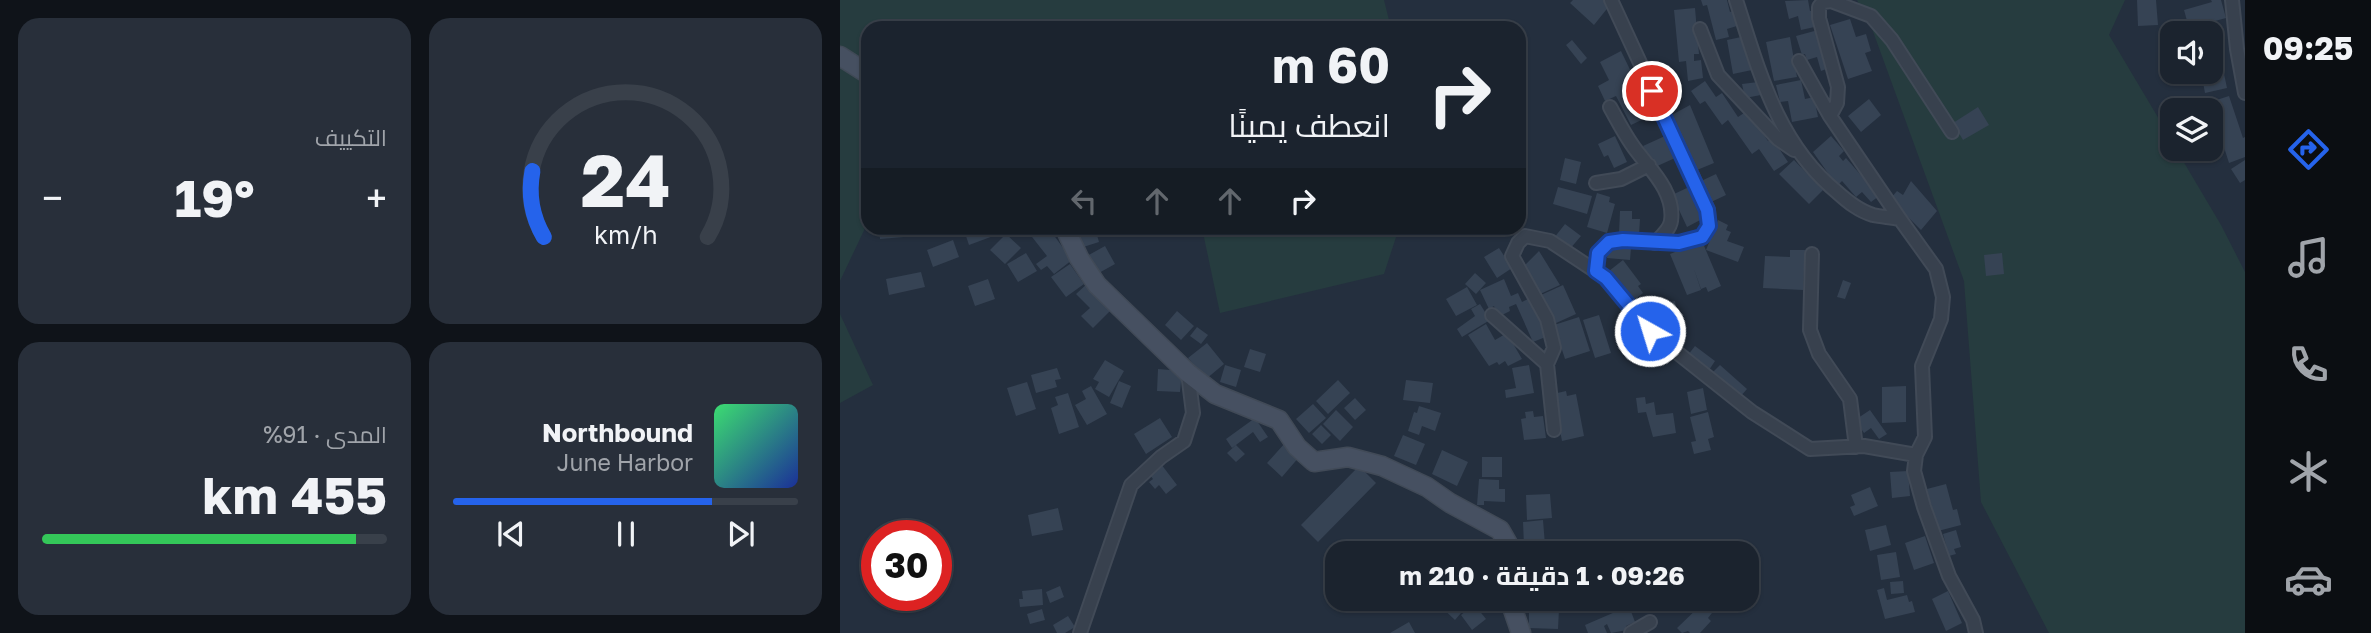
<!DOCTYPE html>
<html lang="ar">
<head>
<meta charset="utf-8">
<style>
  :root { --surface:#1b232e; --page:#282f3a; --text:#f1f3f6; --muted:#a0a4aa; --line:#39404a; --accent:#2563eb }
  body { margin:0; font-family:"Golos Text",Cairo,sans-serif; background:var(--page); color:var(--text); direction:rtl; height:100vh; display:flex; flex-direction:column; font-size:26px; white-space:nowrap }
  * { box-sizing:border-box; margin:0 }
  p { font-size:23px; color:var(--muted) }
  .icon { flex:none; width:38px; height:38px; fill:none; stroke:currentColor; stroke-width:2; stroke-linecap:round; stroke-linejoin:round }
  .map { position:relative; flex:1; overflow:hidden; direction:ltr }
  .drawer { display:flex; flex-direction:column; gap:18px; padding:18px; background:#0f1319; width:840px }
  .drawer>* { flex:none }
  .hud { position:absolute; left:21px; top:21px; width:665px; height:214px; border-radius:21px; box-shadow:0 2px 5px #0004,0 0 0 2px var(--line); direction:rtl; background:#1b232e; color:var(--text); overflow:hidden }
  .fabs { position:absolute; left:1320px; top:21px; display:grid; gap:14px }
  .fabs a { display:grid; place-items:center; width:63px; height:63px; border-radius:14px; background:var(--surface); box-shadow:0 2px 5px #0004,0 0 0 2px var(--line); font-size:35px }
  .speed { position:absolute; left:21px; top:520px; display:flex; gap:14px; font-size:35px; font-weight:700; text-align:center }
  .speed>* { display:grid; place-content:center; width:91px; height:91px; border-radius:50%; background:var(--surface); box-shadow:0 2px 5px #0004,0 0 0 2px var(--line); line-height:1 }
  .speed .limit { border:10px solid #d22; background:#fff; color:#111 }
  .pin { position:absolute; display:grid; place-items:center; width:60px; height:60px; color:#fff; margin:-30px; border:4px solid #fff; border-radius:50%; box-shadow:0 2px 7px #0007 }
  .me { position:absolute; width:77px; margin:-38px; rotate:321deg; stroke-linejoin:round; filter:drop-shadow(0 0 5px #0008) }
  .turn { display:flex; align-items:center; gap:24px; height:147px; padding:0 21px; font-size:32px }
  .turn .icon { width:91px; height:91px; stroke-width:2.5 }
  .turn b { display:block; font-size:49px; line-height:60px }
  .lanes { display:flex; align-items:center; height:66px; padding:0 21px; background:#0003; justify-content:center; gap:35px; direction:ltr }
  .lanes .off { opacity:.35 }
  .big { font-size:52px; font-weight:700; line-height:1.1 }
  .drawer .widget { flex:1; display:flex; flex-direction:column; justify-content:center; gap:10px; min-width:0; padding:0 24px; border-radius:21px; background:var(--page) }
  .drawer .dial { align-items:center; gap:0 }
  .dial svg { height:182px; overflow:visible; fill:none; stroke:var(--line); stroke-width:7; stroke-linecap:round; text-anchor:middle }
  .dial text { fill:var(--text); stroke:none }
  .song { display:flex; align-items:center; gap:21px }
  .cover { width:84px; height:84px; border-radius:10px; background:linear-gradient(135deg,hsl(140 70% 55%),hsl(230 70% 35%)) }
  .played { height:7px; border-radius:4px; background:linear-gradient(90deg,var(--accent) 75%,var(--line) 75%) }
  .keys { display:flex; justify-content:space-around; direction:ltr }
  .heat { display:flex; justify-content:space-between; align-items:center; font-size:38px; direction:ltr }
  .charge { height:10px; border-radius:5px; background:linear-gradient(90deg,#34c759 91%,var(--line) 0) }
  .drawer .tiles { flex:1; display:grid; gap:18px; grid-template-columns:repeat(2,1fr) }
  .trip { position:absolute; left:485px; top:541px; width:434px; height:70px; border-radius:21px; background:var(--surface); box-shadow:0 2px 5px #0004,0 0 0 2px var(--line); font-weight:700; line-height:70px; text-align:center; direction:rtl }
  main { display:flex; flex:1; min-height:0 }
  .tabs { display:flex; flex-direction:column; width:126px; justify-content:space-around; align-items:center; background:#0b0e12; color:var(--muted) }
  .tabs .icon { width:49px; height:49px }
  .tabs .active { color:var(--accent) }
  .tabs b { font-size:32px; color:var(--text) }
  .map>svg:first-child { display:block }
  .green { fill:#263c3f }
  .building { fill:#364354 }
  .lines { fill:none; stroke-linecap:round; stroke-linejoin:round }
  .street-casing { stroke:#414a57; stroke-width:16 }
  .secondary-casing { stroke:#414a57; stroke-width:21 }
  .street { stroke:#38414e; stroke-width:12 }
  .secondary { stroke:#465061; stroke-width:18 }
  .route-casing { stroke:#184099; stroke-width:18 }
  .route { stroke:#2563eb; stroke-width:12 }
</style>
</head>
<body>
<main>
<nav class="tabs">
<b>09:25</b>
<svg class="icon active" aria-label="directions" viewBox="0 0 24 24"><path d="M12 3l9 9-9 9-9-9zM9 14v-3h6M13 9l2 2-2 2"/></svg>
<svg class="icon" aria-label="music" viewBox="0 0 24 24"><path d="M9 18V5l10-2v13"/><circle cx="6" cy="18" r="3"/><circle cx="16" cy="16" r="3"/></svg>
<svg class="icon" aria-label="phone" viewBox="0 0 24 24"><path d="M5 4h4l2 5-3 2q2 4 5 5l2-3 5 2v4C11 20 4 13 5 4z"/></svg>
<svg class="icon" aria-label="climate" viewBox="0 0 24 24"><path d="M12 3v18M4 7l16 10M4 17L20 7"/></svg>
<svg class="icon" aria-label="car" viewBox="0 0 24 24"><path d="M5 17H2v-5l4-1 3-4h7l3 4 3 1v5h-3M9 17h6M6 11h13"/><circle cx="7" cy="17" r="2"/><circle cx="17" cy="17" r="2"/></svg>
</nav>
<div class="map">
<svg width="1405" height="633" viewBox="0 0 1405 633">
  <rect width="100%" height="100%" fill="#242f3e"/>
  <path class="green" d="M0 0H544L551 28H245L238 26 226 28H28V222L0 281Z
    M1017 0H1285L1269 35 1332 141V149H1336L1381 225 1405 272V633H1209L1141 502 1124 281 1031 26Z
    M362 228H559L544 274 380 313Z
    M0 314 33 385 0 403Z"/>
  <path class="building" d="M733 0H765L770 5 754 25 730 3Z
    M861 0H887L890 12 896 10 900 25 887 29 889 37 876 40 867 5 863 6Z
    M968 0 970 11 975 10 979 26 961 30 958 16 949 19 945 1Z
    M1297 0H1316L1318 25 1298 26Z
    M1371 0H1381L1386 18 1349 28 1344 10 1372 2Z
    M855 8 859 54H854V61L861 60 863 78 848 81 846 61 839 62 834 10Z
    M1010 19 1016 37 1026 34 1031 51 1025 53 1032 71 1008 79 990 25Z
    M1375 27 1382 56 1372 58 1370 56V33H1364L1363 30Z
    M978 30 989 68 981 71 977 57 967 60 965 54 962 55 956 36Z
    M906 36 912 70 893 74 887 40Z
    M950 37 957 77 934 81 926 42Z
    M732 40 747 58 741 64 726 45Z
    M781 51 812 115 791 125 776 96 765 101 758 86 769 80 760 62Z
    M1382 64 1387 88 1365 93 1361 72H1370V67Z
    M829 65 834 79 813 85 808 71Z
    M961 80 965 99 974 97 978 117 952 122 948 101 940 102 936 85Z
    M865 81 876 97 882 93 898 117 907 111 928 141 932 138 948 162 934 171 919 149 912 154 888 120 882 125 865 101 860 104 851 91Z
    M918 82 921 95 905 98 902 84Z
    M1389 96 1403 138 1405 137V157L1389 163 1383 144 1372 148 1370 110H1359L1358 106Z
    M1029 99 1041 115 1021 132 1008 116Z
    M850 105 874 163 857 170 849 151 843 153 828 117Z
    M1138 107 1149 125 1123 140 1113 123Z
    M775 136 787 162 774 168 768 155 764 157 758 144Z
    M825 136 835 158 813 168 803 146Z
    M991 136 1004 151 999 156 1003 161 1006 158 1039 196 1031 202 1022 192 1016 197 1002 181 997 186 973 152Z
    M725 158 741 162 736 184 720 180Z
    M954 160 983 190 969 204 939 174Z
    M1405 160V180L1400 183 1391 169Z
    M876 174 886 195 869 203 859 182Z
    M1071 181 1097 211 1081 230 1050 199 1057 191 1063 195Z
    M718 187 752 196 747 214 713 204Z
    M849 187 864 218 847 227 832 195Z
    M757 193 770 197 769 202 775 204 767 233 747 227Z
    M780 211H792V219H800L799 235 779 234Z
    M878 220 888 225 886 230 891 232 887 241 904 247 898 262 866 250Z
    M725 224 741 236 729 250 714 238Z
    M39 228H63L64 237 40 239Z
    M149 228H153L156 235 129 245 126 236Z
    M185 228H212L210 230 232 260 214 274 207 266 201 270 196 264 207 256Z
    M234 228H255L259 242 240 248Z
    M166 234 181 248 165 264 150 250Z
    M113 240 119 257 93 267 87 250Z
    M862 241 881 286 868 292 866 287 861 289 854 269 861 290 847 295 830 254Z
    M265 246 275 264 257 274 247 256Z
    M768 246 791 248 790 260 767 258Z
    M659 248 672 268 657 278 644 257Z
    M950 250H965L963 290 923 288 925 256 950 257Z
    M699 251 720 285 698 295 684 266Z
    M186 253 197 271 178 282 167 264Z
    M1162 253 1164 274 1146 276 1144 255Z
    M783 260 801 284 798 286 803 293 793 301 769 271Z
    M230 264 244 284 226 297 211 277Z
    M81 272 85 287 49 295 46 279Z
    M635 273 646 283 636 294 625 284Z
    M148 279 155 299 135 306 128 286Z
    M664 279 671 296 678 293 682 302 692 297 708 336 693 342 676 304 669 307 670 311 658 317 654 306 649 309 640 290Z
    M1003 280 1011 283 1005 299 997 297Z
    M248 283 273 308 253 328 241 316 250 308 236 294Z
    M723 285 736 314 714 324 701 295Z
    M627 287 637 305 616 316 606 299Z
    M835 301 839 324 829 326 824 303Z
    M640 304 650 320 622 337 617 329 635 316 631 309Z
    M337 311 354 326 341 340 325 325Z
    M759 315 771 353 755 358 743 320Z
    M794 315 799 340 780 343 779 338 784 337 781 317Z
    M739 317 750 351 725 359 714 325Z
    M646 324 655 340 667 333 682 359 668 366 665 361 659 365 657 362 649 366 628 335Z
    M357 327 368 335 361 344 350 336Z
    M367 343 384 364 366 379 348 358Z
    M855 346 875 361 869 370 848 355Z
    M410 349 426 354 420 372 404 367Z
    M265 360 284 371 269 397 255 389 259 382 253 379Z
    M385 365 401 370 396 387 380 382Z
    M689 365 694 393 666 398 665 390 676 388 672 368Z
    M880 365 907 389 900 397 872 373Z
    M217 368 221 379 215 380 217 387 196 393 191 375Z
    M318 369 342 371 340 392 317 391Z
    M498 380 510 393 488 414 476 401Z
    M566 380 593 383 590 403 563 400Z
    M279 381 291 386 282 408 270 403Z
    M187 382 196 409 176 416 167 388Z
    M251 386 267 414 247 425 235 405 246 399 242 391Z
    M1066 386V422L1042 423V387Z
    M863 388 867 410 851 414 847 392Z
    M726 391 727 396 736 394 744 436 722 441 713 394Z
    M228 393 239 427 219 434 211 408 218 405 215 397Z
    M805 397 806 404 814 402 816 415 833 413 836 433 813 437 806 412 798 413 796 398Z
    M515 398 526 410 515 420 504 408Z
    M473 404 486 418 469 433 456 419Z
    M579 406 601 413 595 431 582 426 579 435 568 431 574 412 577 413Z
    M496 410 513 427 500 441 483 424Z
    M1030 410 1047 434 1039 439 1031 428 1024 433 1015 420Z
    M693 411 694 417 703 416 706 438 684 440 681 419 686 418 685 412Z
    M868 412 874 437 868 439 871 450 854 454 851 442 856 441 850 417Z
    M320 418 332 437 306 454 294 434Z
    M415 418 428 437 420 442 413 432 392 448 386 439Z
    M481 425 491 435 482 444 472 434Z
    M563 435 585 444 576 465 554 456Z
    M445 443 460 456 442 477 427 463Z
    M396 445 405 454 396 462 387 453Z
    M602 450 628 462 617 486 592 474Z
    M642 457H662V477H642Z
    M321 464 337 485 326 494 319 485 315 489 309 482 313 479 309 474Z
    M519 466 536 483 478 542 461 525Z
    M1068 471 1070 496 1052 498 1050 472Z
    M639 479 659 480V489H665V502L644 501V505H637Z
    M1106 484 1113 510 1117 509 1121 525 1098 531 1087 489Z
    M1030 487 1038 506 1014 516 1010 507 1015 505 1011 495Z
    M710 494 712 518 687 520 686 495Z
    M218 508 223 530 192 536 188 515Z
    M703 520 705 545 684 546 683 522Z
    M1046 525 1051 545 1030 551 1025 530Z
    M1116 530 1121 547 1114 549 1116 554 1109 556 1103 534Z
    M1085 536 1094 563 1074 570 1065 543Z
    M1056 552 1060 577 1041 580 1037 555Z
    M1063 581 1064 593 1051 594 1050 582Z
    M220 586 224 597 210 603 206 592Z
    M1044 588 1047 600 1067 595 1069 602 1072 601 1075 612 1045 619 1037 590Z
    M202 589 203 605 180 607 179 599H183L182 591Z
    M1108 591 1122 623 1106 631 1092 599Z
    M603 598H630L632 600 615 620 598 604Z
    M863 603 872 613 868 618 871 621 860 633H850L848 631 842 633 837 628Z
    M634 604 646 619 632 630 621 615Z
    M789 606 795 622 786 626 787 630 771 633 767 624 764 626 767 633H748L745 625Z
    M202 609 205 620 190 624 187 614Z
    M689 609H719L718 629 689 628Z
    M228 616 235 627 225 633H217L213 625Z
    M569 622 575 633H550Z"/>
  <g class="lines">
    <defs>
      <path id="street" d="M896 0C919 71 937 143 997 192 1008 202 1019 211 1033 215 1042 217 1051 217 1060 219L1096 269 1103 297 1101 319 1082 366 1085 437 1076 455 1074 471 1084 507 1109 576 1133 620 1136 633
        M1392 0 1397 49 1405 93
        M860 29 878 75 938 139 954 150
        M959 61 990 116 1060 219
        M770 107C779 123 787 140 799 154 813 172 835 194 831 221 830 229 821 237 815 243
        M990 116 997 103 998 87 979 18V7L983 2 991 1 1031 16 1052 40 1112 132
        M756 183 781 179 809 165
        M972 254 970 330 979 354 1010 399 1016 447
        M756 271 758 253 769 242 783 240 839 243 862 237 869 226 868 210 771 0
        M652 315 707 364
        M714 430 707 364 714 348 707 319 672 256 678 243 685 236 710 241 766 278 810 331 912 412 970 449 1024 446 1076 455
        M240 633 291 485 321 457 344 441 353 413 348 373
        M791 633 810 622"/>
      <path id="secondary" d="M0 56 28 74
        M225 228 239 258 257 285 348 373 375 394 439 420 457 447 474 462 508 457 542 466 587 487 610 503 660 530 668 544 665 553
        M669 598 681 633"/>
    </defs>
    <use href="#street" class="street-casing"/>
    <use href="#secondary" class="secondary-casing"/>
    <use href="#street" class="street"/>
    <use href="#secondary" class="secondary"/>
  </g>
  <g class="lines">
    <defs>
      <path id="route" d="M810 331 766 278 756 271 758 253 769 242 783 240 839 243 862 237 869 226 867 210 812 91"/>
    </defs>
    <use href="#route" class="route-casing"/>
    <use href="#route" class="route"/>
  </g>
</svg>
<div class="fabs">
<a><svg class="icon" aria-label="sound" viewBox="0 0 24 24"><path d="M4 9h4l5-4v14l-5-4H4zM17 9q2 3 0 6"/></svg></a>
<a><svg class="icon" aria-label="layers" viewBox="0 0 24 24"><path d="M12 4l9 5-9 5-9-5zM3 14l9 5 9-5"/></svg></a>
</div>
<div class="speed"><div class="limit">30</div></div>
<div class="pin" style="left:812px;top:91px;background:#d93025"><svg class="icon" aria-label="arrive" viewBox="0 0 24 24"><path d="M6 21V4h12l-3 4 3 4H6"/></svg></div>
<svg class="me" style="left:810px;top:331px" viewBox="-20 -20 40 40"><circle r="17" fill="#2563eb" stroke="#fff" stroke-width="3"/><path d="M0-11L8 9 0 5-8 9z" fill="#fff"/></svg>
<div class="trip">09:26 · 1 دقيقة · 210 m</div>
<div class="hud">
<div class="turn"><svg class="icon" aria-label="right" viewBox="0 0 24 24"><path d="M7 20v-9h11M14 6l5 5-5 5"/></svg><div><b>60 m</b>انعطف يمينًا</div></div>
<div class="lanes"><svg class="icon off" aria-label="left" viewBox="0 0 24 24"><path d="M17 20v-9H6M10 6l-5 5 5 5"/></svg><svg class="icon off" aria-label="ahead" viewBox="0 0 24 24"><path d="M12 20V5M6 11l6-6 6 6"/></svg><svg class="icon off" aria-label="ahead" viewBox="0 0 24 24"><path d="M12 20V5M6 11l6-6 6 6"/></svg><svg class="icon" aria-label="right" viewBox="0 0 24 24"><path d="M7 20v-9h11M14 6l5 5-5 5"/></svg></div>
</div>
</div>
<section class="drawer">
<div class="tiles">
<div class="widget dial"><svg viewBox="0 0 100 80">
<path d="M14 69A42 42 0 1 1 86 69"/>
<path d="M14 69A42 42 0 0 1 9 40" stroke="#2563eb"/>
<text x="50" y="56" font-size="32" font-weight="700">24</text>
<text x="50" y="72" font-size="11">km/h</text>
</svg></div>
<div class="widget"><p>التكييف</p>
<div class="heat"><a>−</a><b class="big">19°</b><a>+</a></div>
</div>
<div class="widget">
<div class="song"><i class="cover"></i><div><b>Northbound</b><p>June Harbor</p></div></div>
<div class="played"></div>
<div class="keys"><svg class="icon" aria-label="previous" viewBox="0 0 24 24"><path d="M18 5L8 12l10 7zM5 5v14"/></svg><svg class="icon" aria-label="pause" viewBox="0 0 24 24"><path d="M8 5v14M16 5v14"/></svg><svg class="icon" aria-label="next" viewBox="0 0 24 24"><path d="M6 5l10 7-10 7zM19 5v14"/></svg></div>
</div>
<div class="widget"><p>المدى · 91%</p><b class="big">455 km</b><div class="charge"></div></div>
</div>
</section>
</main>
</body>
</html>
